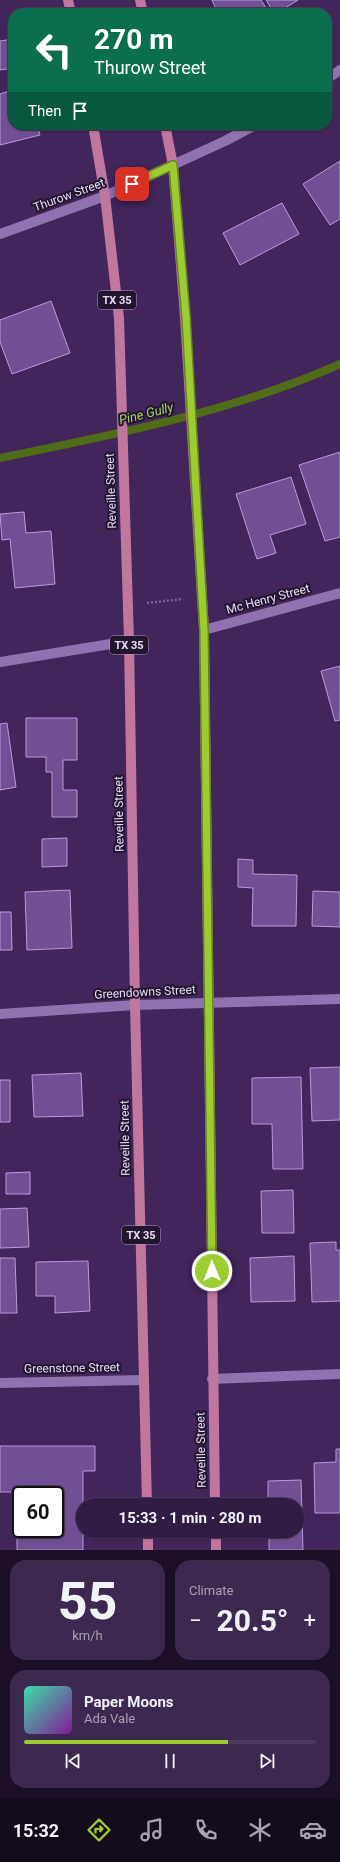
<!DOCTYPE html>
<html lang="en">
<head>
<meta charset="utf-8">
<style>
  :root { --surface:#311c44; --page:#3d294f; --text:#f1f3f6; --muted:#a8a1b2; --line:#4c3a5d; --accent:#9ccb32 }
  body { margin:0; font-family:Roboto,sans-serif; background:var(--page); color:var(--text); height:100vh; display:flex; flex-direction:column; font-size:15px; white-space:nowrap }
  * { box-sizing:border-box; margin:0 }
  p { font-size:13px; color:var(--muted) }
  .icon { flex:none; width:22px; height:22px; fill:none; stroke:currentColor; stroke-width:2; stroke-linecap:round; stroke-linejoin:round }
  .map { position:relative; height:1550px; overflow:hidden }
  .panel { display:flex; flex-direction:column; gap:10px; padding:10px; background:#1b0f25; flex:1 }
  .panel>* { flex:none }
  .banner { position:absolute; left:8px; top:8px; width:324px; height:122px; border-radius:16px; box-shadow:0 1px 3px #0004,0 0 0 1px var(--line); background:#0b6e4f; color:#fff; overflow:hidden }
  .speed { position:absolute; left:12px; top:1486px; display:flex; gap:8px; font-size:20px; font-weight:700; text-align:center }
  .speed>* { display:grid; place-content:center; width:52px; height:52px; border-radius:50%; background:var(--surface); box-shadow:0 1px 3px #0004,0 0 0 1px var(--line); line-height:1 }
  .speed .limit { border:2px solid #111; border-radius:6px; background:#fff; color:#111 }
  .pin { position:absolute; display:grid; place-items:center; width:34px; height:34px; color:#fff; margin:-17px; border-radius:8px; box-shadow:0 2px 6px #0006 }
  .me { position:absolute; width:44px; margin:-22px; rotate:359deg; stroke-linejoin:round; filter:drop-shadow(0 0 3px #0008) }
  .turn { display:flex; align-items:center; gap:14px; height:84px; padding:0 20px; font-size:18px }
  .turn .icon { width:52px; height:52px; stroke-width:2.5 }
  .turn b { display:block; font-size:28px; line-height:34px }
  .then { display:flex; align-items:center; height:38px; padding:0 20px; background:#0003; gap:8px; font-size:15px }
  .big { font-size:30px; font-weight:700; line-height:1.1 }
  .panel .widget { flex:1; display:flex; flex-direction:column; justify-content:center; gap:6px; min-width:0; padding:0 14px; border-radius:16px; background:var(--page) }
  .panel .dial { align-items:center; gap:0 }
  .dial b { font-size:52px; line-height:1 }
  .song { display:flex; align-items:center; gap:12px }
  .cover { width:48px; height:48px; border-radius:6px; background:linear-gradient(135deg,hsl(160 70% 55%),hsl(290 70% 35%)) }
  .played { height:4px; border-radius:2px; background:linear-gradient(90deg,var(--accent) 70%,var(--line) 70%) }
  .keys { display:flex; justify-content:space-around; direction:ltr }
  .heat { display:flex; justify-content:space-between; align-items:center; font-size:22px; direction:ltr }
  .panel .tiles { flex:1; display:grid; gap:10px; grid-template-columns:1fr 1fr }
  .widget:last-child { grid-column:span 2 }
  .trip { position:absolute; left:76px; top:1498px; width:228px; height:40px; border-radius:20px; background:var(--surface); box-shadow:0 1px 3px #0004,0 0 0 1px var(--line); font-weight:700; line-height:40px; text-align:center }
  .menu { display:flex; height:64px; justify-content:space-around; align-items:center; background:#140b1b; color:var(--muted) }
  .menu .icon { width:28px; height:28px }
  .menu .active { color:var(--accent) }
  .menu b { font-size:18px; color:var(--text) }
  .map>svg:first-child { display:block }
  .lines { fill:none; stroke-linecap:round; stroke-linejoin:round }
  .stream { stroke:#516b18; stroke-width:8 }
  .building { fill:#714f94; stroke:#b99bdb }
  .path { stroke:#7b6392; stroke-width:2.5; stroke-dasharray:2 2; stroke-linecap:butt }
  .minor { stroke:#8f72af; stroke-width:10 }
  .major { stroke:#c1769d; stroke-width:10 }
  .route-casing { stroke:#658420; stroke-width:10 }
  .route { stroke:#9ccb32; stroke-width:7 }
  .labels { text-anchor:middle; stroke-width:4; stroke-linejoin:round; paint-order:stroke }
  .shield { fill:#22162e; stroke:#ad9ebe; stroke-width:1 }
  .shield-label { font-size:11px; font-weight:bold; fill:#e8d9fb }
  .street-label { font-size:12px; fill:#e8d9fb; stroke:#22162e }
  .water-label { font-size:13px; font-style:italic; fill:#aad066; stroke:#22162e }
</style>
</head>
<body>
<div class="map">
<svg width="340" height="1550" viewBox="0 0 340 1550">
  <rect width="100%" height="100%" fill="#41255b"/>
  <g class="lines">
    <path class="stream" d="M0 458C113 435 235 411 340 364"/>
  </g>
  <path class="building" d="M212 0H261L269 13H208L216 9Z
    M266 0H298L277 13H274Z
    M13 39V68L0 70V41Z
    M13 90V125H37L40 135 0 145V94Z
    M340 161V219L330 225 303 184Z
    M282 203 299 234 240 265 223 233Z
    M51 301 70 353 12 374 0 342V320Z
    M340 452V537L325 541 299 465Z
    M291 477 306 524 270 535 276 553 257 559 236 494Z
    M24 512 26 533 51 531 55 584 15 588 10 539 2 540 0 514Z
    M340 666V720L335 721 321 671Z
    M26 718H77V760H63V790H77V817H52V772H46V757H26Z
    M7 723 16 787 0 790V724Z
    M67 838V866L42 867V839Z
    M238 859 253 860V874L297 875 296 926H252L253 888 238 887Z
    M70 890 72 948 27 950 25 892Z
    M313 891 340 892V927L312 926Z
    M0 912H11L12 950H0Z
    M340 1067V1120L312 1121 310 1068Z
    M81 1073 83 1116 34 1117 32 1075Z
    M301 1077 303 1169H273L272 1124H252V1078Z
    M0 1080H10V1122H0Z
    M30 1172V1194H6V1173Z
    M293 1190 294 1233H262L261 1191Z
    M27 1208 29 1247 0 1248V1209Z
    M336 1242V1250H340V1301L312 1302 310 1243Z
    M294 1256 295 1301 251 1302 250 1258Z
    M0 1258H15L17 1313H0Z
    M88 1261 90 1311 55 1313V1296H36V1262Z
    M0 1446H95V1471H83V1550H17V1522H21V1529H55L56 1492H0Z
    M336 1449H340V1513H315L314 1463 336 1462Z
    M301 1480 303 1550H269V1531H297V1505H268V1481Z"/>
  <g class="lines">
    <path class="path" d="M147 603 183 599"/>
    <path class="minor" d="M327 79 340 70
      M0 234 105 196 225 141 255 125
      M204 630 340 593
      M0 662 129 641
      M0 1014 135 1005 340 999
      M212 1379 340 1374
      M0 1383 144 1380"/>
    <path class="major" d="M68 0 71 13
      M140 0 143 13
      M93 125 105 196 119 318 129 641 135 1005 147 1505
      M165 125 173 165 185 317 204 630 215 1505
      M148 1531V1550
      M216 1531V1550"/>
  </g>
  <g class="lines">
    <defs>
      <path id="route" d="M132 184 173 165 186 317 204 630 212 1271"/>
    </defs>
    <use href="#route" class="route-casing"/>
    <use href="#route" class="route"/>
  </g>
  <g class="labels">
    <g class="shield">
      <rect x="98" y="291" width="38" height="18" rx="3"/>
      <rect x="110" y="636" width="38" height="18" rx="3"/>
      <rect x="122" y="1226" width="38" height="18" rx="3"/>
    </g>
    <g class="shield-label">
      <text x="117" y="304">TX 35</text>
      <text x="129" y="649">TX 35</text>
      <text x="141" y="1239">TX 35</text>
    </g>
    <g class="street-label">
      <text transform="translate(69 195) rotate(-20)" y="4">Thurow Street</text>
      <text transform="translate(111 491) rotate(-92)" y="4">Reveille Street</text>
      <text transform="translate(268 599) rotate(-15)" y="4">Mc Henry Street</text>
      <text transform="translate(119 814) rotate(-91)" y="4">Reveille Street</text>
      <text transform="translate(145 992) rotate(-3)" y="4">Greendowns Street</text>
      <text transform="translate(125 1138) rotate(-91)" y="4">Reveille Street</text>
      <text transform="translate(72 1368) rotate(-1)" y="4">Greenstone Street</text>
      <text transform="translate(201 1450) rotate(-91)" y="4">Reveille Street</text>
    </g>
    <g class="water-label">
      <text transform="translate(146 413) rotate(-14)" y="5">Pine Gully</text>
    </g>
  </g>
</svg>
<div class="speed"><div class="limit">60</div></div>
<div class="pin" style="left:132px;top:184px;background:#d93025"><svg class="icon" aria-label="arrive" viewBox="0 0 24 24"><path d="M6 21V4h12l-3 4 3 4H6"/></svg></div>
<svg class="me" style="left:212px;top:1271px" viewBox="-20 -20 40 40"><circle r="17" fill="#9ccb32" stroke="#fff" stroke-width="3"/><path d="M0-11L8 9 0 5-8 9z" fill="#fff"/></svg>
<div class="trip">15:33 · 1 min · 280 m</div>
<div class="banner">
<div class="turn"><svg class="icon" aria-label="left" viewBox="0 0 24 24"><path d="M17 20v-9H6M10 6l-5 5 5 5"/></svg><div><b>270 m</b>Thurow Street</div></div>
<div class="then">Then<svg class="icon" aria-label="arrive" viewBox="0 0 24 24"><path d="M6 21V4h12l-3 4 3 4H6"/></svg></div>
</div>
</div>
<section class="panel">
<div class="tiles">
<div class="widget dial"><b>55</b><p>km/h</p></div>
<div class="widget"><p>Climate</p>
<div class="heat"><a>−</a><b class="big">20.5°</b><a>+</a></div>
</div>
<div class="widget">
<div class="song"><i class="cover"></i><div><b>Paper Moons</b><p>Ada Vale</p></div></div>
<div class="played"></div>
<div class="keys"><svg class="icon" aria-label="previous" viewBox="0 0 24 24"><path d="M18 5L8 12l10 7zM5 5v14"/></svg><svg class="icon" aria-label="pause" viewBox="0 0 24 24"><path d="M8 5v14M16 5v14"/></svg><svg class="icon" aria-label="next" viewBox="0 0 24 24"><path d="M6 5l10 7-10 7zM19 5v14"/></svg></div>
</div>
</div>
</section>
<nav class="menu">
<b>15:32</b>
<svg class="icon active" aria-label="directions" viewBox="0 0 24 24"><path d="M12 3l9 9-9 9-9-9zM9 14v-3h6M13 9l2 2-2 2"/></svg>
<svg class="icon" aria-label="music" viewBox="0 0 24 24"><path d="M9 18V5l10-2v13"/><circle cx="6" cy="18" r="3"/><circle cx="16" cy="16" r="3"/></svg>
<svg class="icon" aria-label="phone" viewBox="0 0 24 24"><path d="M5 4h4l2 5-3 2q2 4 5 5l2-3 5 2v4C11 20 4 13 5 4z"/></svg>
<svg class="icon" aria-label="climate" viewBox="0 0 24 24"><path d="M12 3v18M4 7l16 10M4 17L20 7"/></svg>
<svg class="icon" aria-label="car" viewBox="0 0 24 24"><path d="M5 17H2v-5l4-1 3-4h7l3 4 3 1v5h-3M9 17h6M6 11h13"/><circle cx="7" cy="17" r="2"/><circle cx="17" cy="17" r="2"/></svg>
</nav>
</body>
</html>
